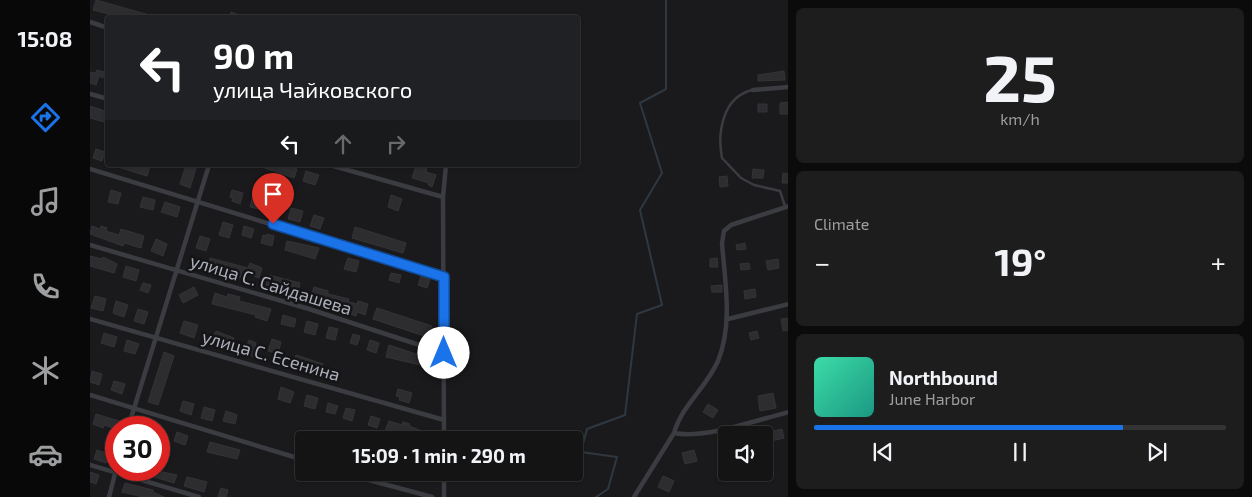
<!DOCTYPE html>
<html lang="en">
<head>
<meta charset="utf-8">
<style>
  :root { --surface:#141415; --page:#1d1d1e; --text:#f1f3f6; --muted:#9d9ea0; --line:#333334; --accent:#1a73e8 }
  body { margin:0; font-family:"Exo 2",sans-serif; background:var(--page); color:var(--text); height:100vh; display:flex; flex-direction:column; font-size:19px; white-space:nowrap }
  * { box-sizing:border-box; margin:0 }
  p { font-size:16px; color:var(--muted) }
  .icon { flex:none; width:28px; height:28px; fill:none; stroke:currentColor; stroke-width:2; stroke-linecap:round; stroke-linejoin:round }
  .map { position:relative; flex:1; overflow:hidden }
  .details { display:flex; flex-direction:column; gap:8px; padding:8px; background:#0b0b0c; width:464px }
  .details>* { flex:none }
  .hud { position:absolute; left:15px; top:15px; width:475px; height:152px; border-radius:5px; box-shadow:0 1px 4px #0004,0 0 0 1px var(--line); background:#202124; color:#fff; overflow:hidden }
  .buttons { position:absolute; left:628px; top:426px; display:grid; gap:10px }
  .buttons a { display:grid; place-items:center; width:55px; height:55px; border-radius:5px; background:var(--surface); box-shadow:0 1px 4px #0004,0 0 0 1px var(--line); font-size:25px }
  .speed { position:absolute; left:15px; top:416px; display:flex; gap:10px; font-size:25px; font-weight:700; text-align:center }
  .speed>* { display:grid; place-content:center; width:65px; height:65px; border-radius:50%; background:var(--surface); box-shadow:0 1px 4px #0004,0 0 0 1px var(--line); line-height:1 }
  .speed .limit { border:8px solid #d22; background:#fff; color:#111 }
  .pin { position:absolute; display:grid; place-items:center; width:42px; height:42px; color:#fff; margin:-51px -21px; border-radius:50% 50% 50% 0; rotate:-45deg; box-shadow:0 0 5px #0007 }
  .pin .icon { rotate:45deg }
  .me { position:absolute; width:55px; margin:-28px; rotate:0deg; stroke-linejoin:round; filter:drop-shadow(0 0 4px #0008) }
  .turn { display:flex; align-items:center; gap:18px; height:105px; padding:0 25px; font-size:22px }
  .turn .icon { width:65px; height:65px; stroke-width:2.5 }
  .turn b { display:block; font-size:35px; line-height:42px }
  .lanes { display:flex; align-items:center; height:48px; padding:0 25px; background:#0003; justify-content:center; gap:25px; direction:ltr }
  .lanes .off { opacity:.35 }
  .big { font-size:38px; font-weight:700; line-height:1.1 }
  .details .widget { flex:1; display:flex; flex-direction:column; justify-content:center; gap:8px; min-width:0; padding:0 18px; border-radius:8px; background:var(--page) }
  .details .dial { align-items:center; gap:0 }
  .dial b { font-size:65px; line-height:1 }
  .song { display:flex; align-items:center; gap:15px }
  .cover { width:60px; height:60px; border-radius:8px; background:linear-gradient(135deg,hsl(160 70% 55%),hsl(170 70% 35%)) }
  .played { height:5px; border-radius:2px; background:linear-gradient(90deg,var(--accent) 75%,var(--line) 75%) }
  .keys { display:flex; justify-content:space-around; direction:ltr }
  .heat { display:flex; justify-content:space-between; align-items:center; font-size:28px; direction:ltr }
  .trip { position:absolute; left:205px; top:431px; width:288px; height:50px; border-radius:5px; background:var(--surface); box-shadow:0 1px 4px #0004,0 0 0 1px var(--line); font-weight:700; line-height:50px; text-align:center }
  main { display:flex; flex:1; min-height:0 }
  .tab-bar { display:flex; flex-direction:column; width:90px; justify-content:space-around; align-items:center; background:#080808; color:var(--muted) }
  .tab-bar .icon { width:35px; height:35px }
  .tab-bar .active { color:var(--accent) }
  .tab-bar b { font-size:22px; color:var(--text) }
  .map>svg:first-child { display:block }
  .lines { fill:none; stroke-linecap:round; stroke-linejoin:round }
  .stream { stroke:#2f3841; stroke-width:2 }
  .building { fill:#2d2d30; stroke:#343438 }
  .lane { stroke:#3b3c41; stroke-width:2.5 }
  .street { stroke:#3b3c41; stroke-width:4.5 }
  .route-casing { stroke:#114b97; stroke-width:12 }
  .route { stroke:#1a73e8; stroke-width:9 }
  .labels { text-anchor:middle; stroke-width:5; stroke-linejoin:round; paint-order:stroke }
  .street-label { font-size:18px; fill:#acb0bc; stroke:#151517 }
</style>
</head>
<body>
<main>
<nav class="tab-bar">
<b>15:08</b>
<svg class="icon active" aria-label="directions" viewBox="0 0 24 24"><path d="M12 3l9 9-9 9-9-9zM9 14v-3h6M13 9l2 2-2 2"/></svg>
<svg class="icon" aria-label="music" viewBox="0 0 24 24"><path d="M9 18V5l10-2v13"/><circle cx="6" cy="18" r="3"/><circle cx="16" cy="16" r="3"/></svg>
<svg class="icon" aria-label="phone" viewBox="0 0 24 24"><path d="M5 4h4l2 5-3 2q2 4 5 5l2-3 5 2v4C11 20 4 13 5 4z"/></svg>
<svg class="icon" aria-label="climate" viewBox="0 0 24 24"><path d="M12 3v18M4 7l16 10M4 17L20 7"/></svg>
<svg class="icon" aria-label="car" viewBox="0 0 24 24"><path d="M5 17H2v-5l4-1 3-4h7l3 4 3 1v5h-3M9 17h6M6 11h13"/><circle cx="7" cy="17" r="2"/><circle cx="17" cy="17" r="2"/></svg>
</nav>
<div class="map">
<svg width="699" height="497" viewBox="0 0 699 497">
  <rect width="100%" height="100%" fill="#1a1a1c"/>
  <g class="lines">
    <path class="stream" d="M506 497 518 489 527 457 491 452 497 429 535 415 547 314 572 305 550 210 572 173 550 103 576 89V0"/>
  </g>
  <path class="building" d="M6 0 63 16V18H18L19 14 3 10Z
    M141 12 155 17V18H139Z
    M7 70 14 72 13 78 9 76 6 85 0 83V72L6 73Z
    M694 71 695 80 668 81V75Z
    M699 102V114H690V103Z
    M668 104H677V112H668Z
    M0 106 18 112V123L0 118Z
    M6 149 15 152 12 161 3 158Z
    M29 165H57L60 166 57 176 28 167Z
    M96 165 106 168 100 188 90 184Z
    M166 165H194L207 169 204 178Z
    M326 166 337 169 336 172 346 175 342 187 338 185 339 183 322 178Z
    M663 169 674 170 673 178H662Z
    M216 171 229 175 225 185 213 181Z
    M693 173 699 174V183H692Z
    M637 176 638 186 630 187 629 177Z
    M21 190 31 193 28 204 18 202Z
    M142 190 153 193 150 204 142 201 143 198 140 197Z
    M163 195 172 198 169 209 160 207Z
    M301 195 312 199 308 211 298 207Z
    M53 197 65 200 63 210 50 207Z
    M75 202 90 207 87 217 71 212Z
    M182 202 192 205 189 216 179 213Z
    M201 208 213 211 210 222 198 219Z
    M224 215 234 218 230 229 220 226Z
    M133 222 143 225 139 238 129 235Z
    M2 226 10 229 11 226 17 228 16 231 29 235 31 229 54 236 51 248 34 243 33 246 0 234Z
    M154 226 164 229 161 238 152 235Z
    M265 227 316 243 313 253 262 238Z
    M177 234 184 236 182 246 171 243 173 235 176 236Z
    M110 236 120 239 116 251 106 248Z
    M66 239 77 244 73 256 61 251Z
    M197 241 229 248 225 259 195 250Z
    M655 243 656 249 647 250 646 245Z
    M0 256 12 259 13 257 27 264 24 273 0 266Z
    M120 258 158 268 160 263 172 268 169 278 152 272 150 278 117 269Z
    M258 258 269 261 266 272 254 269Z
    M627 258 628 267H620V259Z
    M688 259 689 268 678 270 676 261Z
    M659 263 660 269 651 270 650 264Z
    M36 266 49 270 46 281 33 277Z
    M301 273 311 275 309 283 299 280Z
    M179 275 210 283 207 296 176 285Z
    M331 276 340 279 337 288 328 285Z
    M53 283 61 285 58 293 50 290Z
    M632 285V292H622L621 286Z
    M104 287 108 295 93 303 89 295Z
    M224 287 238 291V294L259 299 258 302 267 304 268 301 278 304 275 315 267 312 266 316 225 301 226 298 221 296Z
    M665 289 666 297 655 299 654 291Z
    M125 293 137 297 138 294 150 297 149 301 181 309 177 321 165 317 166 315 122 304Z
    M5 296 16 299 13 311 1 308Z
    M26 301 38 305 34 317 23 313Z
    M287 308 342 326 337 337 283 319Z
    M48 309 58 312 54 324 44 321Z
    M193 315 206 319 204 327 191 324Z
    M697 318 699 330 693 331 691 319Z
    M94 321 108 325 104 338 90 333Z
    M217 321 228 324 225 335 214 332Z
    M239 327 248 329 245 340 236 338Z
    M126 331 144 338 140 350 121 343Z
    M667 331 669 338 661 340 659 333Z
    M14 333 27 337 24 347 11 343Z
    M263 334 270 336 267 345 260 343Z
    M182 339 191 342 188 354 178 351Z
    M37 340 49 344 45 354 34 351Z
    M159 340 166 343 165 347 171 349 167 358 154 353Z
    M280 340 289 343 286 353 277 350Z
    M299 345 332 356 330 365 296 357Z
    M74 352 84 356 68 405 58 402Z
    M206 355 233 364 229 377 222 375 223 371 213 369V372L202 368Z
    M2 371 12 374 9 385 0 382Z
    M24 381 35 384 32 394 21 390Z
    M191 387 204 392 200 403 188 399Z
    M308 389 322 393 319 403 309 400 310 397 306 396Z
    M683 393 686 408 670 411 668 396Z
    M217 395 228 398 225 409 214 406Z
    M93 401 104 404 101 415 90 411Z
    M238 403 248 406 245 414 236 412Z
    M618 404 628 410 623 418 613 412Z
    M114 407 125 410 122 421 111 418Z
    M256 408 265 410 262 421 253 418Z
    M136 411 147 415 145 424 133 421Z
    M6 414 32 422 30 428 26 429 14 425 13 428 3 424Z
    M281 416 290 419 287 428 278 425Z
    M299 421 312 425 313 422 320 424 319 426 332 431 329 440 319 437 320 434 306 430 305 434 295 431Z
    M692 429 694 438 681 441 679 432Z
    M87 432 98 436 95 445 84 441Z
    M120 442 150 450 147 459 117 452Z
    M7 450 19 454 16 463 4 459Z
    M604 450 607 461 595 464 592 453Z
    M63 470 87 475 84 483 61 476Z
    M0 472 9 475 6 484 0 482Z
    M573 476 584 481 579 492 568 487Z
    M97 477 117 482 114 492 94 486Z
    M35 483 63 490V492L74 497H53L32 492Z
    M131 488 138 490 136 497H128Z"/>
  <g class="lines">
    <path class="lane" d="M662 90C633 97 627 132 632 158L651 178 664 185 690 191 695 206"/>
    <path class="street" d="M0 22 18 28
      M663 90 699 87
      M0 94 18 99
      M240 165 353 197
      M0 169 354 277
      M0 245 219 309 354 353
      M0 319 354 420
      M638 319 699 304
      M0 395 214 460
      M38 428 119 165
      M584 433C592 405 616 388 628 361 643 324 635 282 632 243L634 231 641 225 699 206
      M354 440 353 197 356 165
      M0 465 109 497
      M249 472 342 497
      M354 472V497
      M19 497 26 470
      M544 497 584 433C616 439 666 420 699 412"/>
  </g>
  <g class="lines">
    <defs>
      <path id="route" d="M183 224 354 277V353"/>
    </defs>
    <use href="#route" class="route-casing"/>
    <use href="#route" class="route"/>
  </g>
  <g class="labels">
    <g class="street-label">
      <text transform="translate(181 285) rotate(17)" y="6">улица С. Сайдашева</text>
      <text transform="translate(181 356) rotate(16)" y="6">улица С. Есенина</text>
    </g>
  </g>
</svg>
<div class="buttons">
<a><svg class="icon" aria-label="sound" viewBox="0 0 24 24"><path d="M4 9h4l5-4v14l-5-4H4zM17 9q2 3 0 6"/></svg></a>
</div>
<div class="speed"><div class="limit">30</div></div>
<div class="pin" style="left:183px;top:224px;background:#d93025"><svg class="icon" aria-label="arrive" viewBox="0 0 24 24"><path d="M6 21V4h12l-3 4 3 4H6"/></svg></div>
<svg class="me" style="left:354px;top:353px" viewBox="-20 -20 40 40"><circle r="19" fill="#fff"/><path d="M0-13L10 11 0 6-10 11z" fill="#1a73e8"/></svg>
<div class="trip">15:09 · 1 min · 290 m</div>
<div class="hud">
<div class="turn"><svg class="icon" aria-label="left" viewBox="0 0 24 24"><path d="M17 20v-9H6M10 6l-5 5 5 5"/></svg><div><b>90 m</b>улица Чайковского</div></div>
<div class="lanes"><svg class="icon" aria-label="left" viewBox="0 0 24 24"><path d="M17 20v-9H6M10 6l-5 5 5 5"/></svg><svg class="icon off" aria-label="ahead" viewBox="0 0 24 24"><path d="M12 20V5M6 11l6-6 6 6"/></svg><svg class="icon off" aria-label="right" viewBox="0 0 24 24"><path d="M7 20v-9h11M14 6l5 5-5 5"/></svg></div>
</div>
</div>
<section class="details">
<div class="widget dial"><b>25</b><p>km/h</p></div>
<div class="widget"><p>Climate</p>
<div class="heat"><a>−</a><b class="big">19°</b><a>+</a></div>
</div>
<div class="widget">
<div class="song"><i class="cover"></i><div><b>Northbound</b><p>June Harbor</p></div></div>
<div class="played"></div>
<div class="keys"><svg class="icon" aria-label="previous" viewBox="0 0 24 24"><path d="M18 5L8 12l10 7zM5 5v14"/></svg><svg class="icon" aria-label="pause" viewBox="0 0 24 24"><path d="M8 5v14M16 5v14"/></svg><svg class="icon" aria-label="next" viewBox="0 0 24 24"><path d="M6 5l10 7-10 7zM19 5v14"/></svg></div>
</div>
</section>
</main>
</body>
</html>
